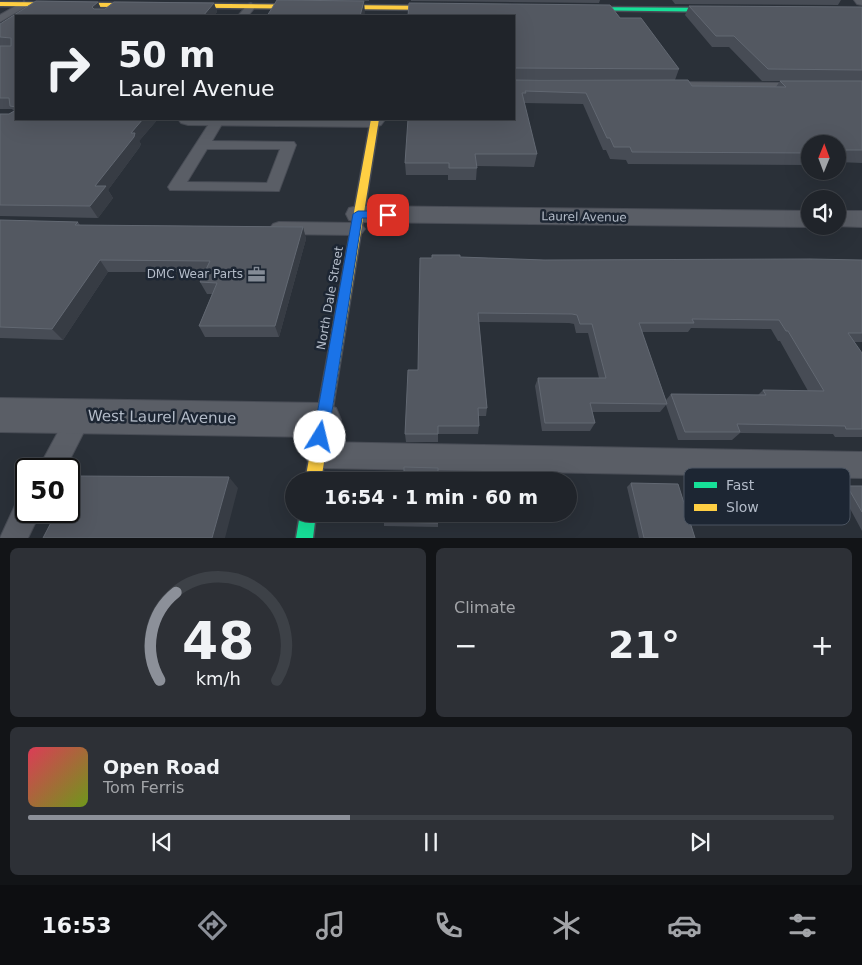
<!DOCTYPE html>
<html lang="en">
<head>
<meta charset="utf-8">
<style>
  :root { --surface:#20242a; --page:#2d3036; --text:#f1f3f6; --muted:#a2a4a8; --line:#3d4147; --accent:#8c9099 }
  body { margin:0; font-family:"DejaVu Sans",sans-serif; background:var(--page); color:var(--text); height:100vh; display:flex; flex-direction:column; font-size:19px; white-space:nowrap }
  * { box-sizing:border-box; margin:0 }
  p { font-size:16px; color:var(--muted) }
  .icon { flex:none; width:28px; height:28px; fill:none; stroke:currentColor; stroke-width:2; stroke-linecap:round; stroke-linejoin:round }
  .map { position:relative; height:538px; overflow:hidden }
  .sheet { display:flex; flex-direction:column; gap:10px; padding:10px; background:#121417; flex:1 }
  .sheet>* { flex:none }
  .banner { position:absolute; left:15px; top:15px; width:500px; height:105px; border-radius:0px; box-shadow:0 5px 20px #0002,0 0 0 1px var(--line); background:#20242a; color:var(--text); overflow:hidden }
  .needle { width:32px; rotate:1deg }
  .buttons { position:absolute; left:801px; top:135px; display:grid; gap:10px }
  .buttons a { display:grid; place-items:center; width:45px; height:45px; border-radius:50%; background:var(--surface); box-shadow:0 5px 20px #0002,0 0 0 1px var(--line); font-size:25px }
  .speed { position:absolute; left:15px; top:458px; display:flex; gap:10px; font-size:25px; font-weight:700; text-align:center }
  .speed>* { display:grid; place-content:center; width:65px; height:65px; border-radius:50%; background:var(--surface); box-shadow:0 5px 20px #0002,0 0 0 1px var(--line); line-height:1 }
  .speed .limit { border:2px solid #111; border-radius:8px; background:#fff; color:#111 }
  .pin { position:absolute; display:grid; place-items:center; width:42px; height:42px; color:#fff; margin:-21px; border-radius:10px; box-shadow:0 2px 8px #0006 }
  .me { position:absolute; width:55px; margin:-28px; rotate:9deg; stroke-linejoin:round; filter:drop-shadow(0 0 4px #0008) }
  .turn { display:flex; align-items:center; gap:18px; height:105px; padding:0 20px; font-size:22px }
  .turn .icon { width:65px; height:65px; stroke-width:2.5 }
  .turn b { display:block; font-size:35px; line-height:42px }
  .big { font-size:38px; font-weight:700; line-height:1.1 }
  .sheet .widget { flex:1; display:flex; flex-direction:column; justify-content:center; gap:8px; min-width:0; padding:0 18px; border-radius:8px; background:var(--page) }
  .sheet .dial { align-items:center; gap:0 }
  .dial svg { height:130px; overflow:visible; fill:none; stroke:var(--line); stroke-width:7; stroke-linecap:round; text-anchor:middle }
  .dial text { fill:var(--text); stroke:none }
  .song { display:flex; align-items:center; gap:15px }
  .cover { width:60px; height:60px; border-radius:8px; background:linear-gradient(135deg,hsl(350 70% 55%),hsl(80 70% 35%)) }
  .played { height:5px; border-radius:2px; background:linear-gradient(90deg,var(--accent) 40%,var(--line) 40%) }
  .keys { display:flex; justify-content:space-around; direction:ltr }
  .heat { display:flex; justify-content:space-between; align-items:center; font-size:28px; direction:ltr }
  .sheet .tiles { flex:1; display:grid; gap:10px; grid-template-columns:1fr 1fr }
  .widget:last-child { grid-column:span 2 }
  .trip { position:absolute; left:285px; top:472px; width:292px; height:50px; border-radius:25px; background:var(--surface); box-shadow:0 5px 20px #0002,0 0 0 1px var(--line); font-weight:700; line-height:50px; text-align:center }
  .dock { display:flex; height:80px; justify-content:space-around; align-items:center; background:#0d0e11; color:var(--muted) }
  .dock .icon { width:35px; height:35px }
  .dock .current { color:var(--accent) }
  .dock b { font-size:22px; color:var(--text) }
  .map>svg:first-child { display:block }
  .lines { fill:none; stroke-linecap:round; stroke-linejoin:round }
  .lane-casing { stroke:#484c55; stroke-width:2 }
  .street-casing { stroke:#484c55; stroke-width:2 }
  .fast-casing { stroke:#484c55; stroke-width:3 }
  .slow-casing { stroke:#484c55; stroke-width:3 }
  .lane { fill:#5a5e66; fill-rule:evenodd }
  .street { fill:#5a5e66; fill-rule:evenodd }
  .fast { fill:#16e098; fill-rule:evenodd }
  .slow { fill:#ffcf43; fill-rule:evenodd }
  .wall { fill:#474c55; fill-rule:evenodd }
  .shaded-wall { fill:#373c44 }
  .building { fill:#535861; stroke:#626872 }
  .route { fill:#1a73e8; stroke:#114b97 }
  .labels { text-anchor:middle; stroke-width:5; stroke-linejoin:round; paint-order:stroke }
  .street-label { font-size:12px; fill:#b4bcc9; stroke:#1d2633 }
  .poi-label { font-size:12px; fill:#b4bcc9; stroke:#1d2633; text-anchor:end }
  .near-street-label { font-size:15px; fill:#b4bcc9; stroke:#1d2633 }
  .key { fill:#1d2633; stroke:#4a5360; stroke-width:1 }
  .key-label { font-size:14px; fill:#b4bcc9 }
</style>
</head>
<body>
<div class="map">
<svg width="862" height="538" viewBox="0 0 862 538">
  <rect width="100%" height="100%" fill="#2a3038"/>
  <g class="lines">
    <defs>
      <path id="lane" d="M24 1 29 4 27 6 0 22V15Z
        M251 3 256 6 248 16H238L248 4Z
        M667 82 802 83 808 87 802 91 663 89 661 86Z
        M212 119H225L212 141 294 142 296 145 279 191 170 190 168 187ZM207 149H280L267 183 187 182Z
        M279 222 356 223 362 225 365 229 362 233 356 235 279 234 273 232 270 228 273 224Z
        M80 405 89 408 92 416 65 469H38L71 408Z
        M318 442 862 452V478L318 468 309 464 305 455 309 446Z
        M26 498V511H41L28 538H0L17 501Z"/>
      <path id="street" d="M854 0H862V5L857 4Z
        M178 119H382L384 121 381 125 374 127 188 125 181 123Z
        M358 206 810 211V226H814L810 227 358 222 349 220 346 214 349 208Z
        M838 211H862V227L834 226H838Z
        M0 398 323 403 336 408 341 420 336 432 323 437 0 432Z"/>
      <path id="fast" d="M576 7 726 8 729 10 726 12 574 10Z
        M300 514H316L313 538H296Z"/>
      <path id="slow" d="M0 2 446 6 449 8 446 10 0 6Z
        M371 119H379L321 481H305Z"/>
    </defs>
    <use href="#lane" class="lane-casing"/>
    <use href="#street" class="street-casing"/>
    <use href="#fast" class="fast-casing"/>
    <use href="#slow" class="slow-casing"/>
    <use href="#lane" class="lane"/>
    <use href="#street" class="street"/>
    <use href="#fast" class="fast"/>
    <use href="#slow" class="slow"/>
  </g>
  <path class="wall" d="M287 0H369V1Z
    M411 0H600L599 3 411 1Z
    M672 0H841L838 5 675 4Z
    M36 1 98 2 101 9H105L114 2 214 3 217 12 213 16H16V119H158L139 141 141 144 139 148 108 190 113 198 98 218 0 216V114H9L14 111 12 109H0V24Z
    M689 6 862 7V81H762L729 47H712L685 15Z
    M514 16 620 18 679 69 675 80 515 79 692 86 776 87 780 81H862V163L838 162V144H810V165L628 164 626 160 610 159 606 150H603L583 104 524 103 537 154 534 167 477 166 476 180H448V175H406L405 163Z
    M0 220 78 222 80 225 303 227 306 239 279 337H205L199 326 212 294H207L200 282 205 272H108L63 340 0 338Z
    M460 257 544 260H862V342H854L862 353V437H835L833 434 740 433 732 440H678L666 405 660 412H592L595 423 590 431H542L535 386 538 378H599L588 333H576L574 324 569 323 479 322 487 408 486 416H478L479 426 478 434H438V442H406L405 434 418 370ZM691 328 771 329 778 341H780L808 391 763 390 758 395 671 394 666 400 642 332H688Z
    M631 483 695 538H639L627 487Z
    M847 486H862V531L840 490Z
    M438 514V527L384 526V522Z"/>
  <path class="shaded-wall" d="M364 1 365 13 364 16H360Z
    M98 2 102 11 96 16 92 7Z
    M214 3 217 12 213 16H203Z
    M143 119H158L139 141 141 144 139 148 108 190 113 198 98 218 90 206 95 186 131 133Z
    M303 227 306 239 279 337 275 326Z
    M100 260 108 272 63 340 52 329Z
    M229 477 238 488 225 538H212Z"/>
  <path class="building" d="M277 0 364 1 360 16H267Z
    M36 1 98 2 92 7 94 9H105L114 2 214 3 203 16H16V107L10 106 9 98H0V46H11V38L0 37V24Z
    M409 3 610 5 620 18H641L679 69 515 68 514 70V16H408Z
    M689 6 862 7V70L768 69 734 36H716Z
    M514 71 515 80H688L692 86 786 87 780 81H862V150H838V144H810V153L632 152 630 147H614L610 138H607L586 93 525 91 526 93H522L537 154H475L477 168H449V163H405L408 119H514Z
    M16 110V119H143L131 133H135L134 137 95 186H106L90 206 0 205V114H9Z
    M0 220 78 222 75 225 303 227 275 326H199L217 283 200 282 210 261 100 260 52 329 0 327Z
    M432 255H460V257L544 260 810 259 862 260V333H848L862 353V429H846L845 426 737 424 740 432H685L671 394 766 395 763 390 824 391 788 331H786L779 320 692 319 694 323H639L667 404 590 403 595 423H545L538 378H606L592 324H580L577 315 572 314 478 313 487 408H478L479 426H438V434H405L408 370H418L420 258H432Z
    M404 467 438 468V481H387V473H404Z
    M74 476 229 477 212 538H43L57 511H69V487Z
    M631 483 678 484 695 538H644Z
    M847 486H862V512Z
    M384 514H438V523L384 522Z"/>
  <path class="route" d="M358 211H388L393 215 388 218H362L328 437 326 443 320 445 315 443 313 437 353 214Z"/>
  <defs>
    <symbol id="office-bare" viewBox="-9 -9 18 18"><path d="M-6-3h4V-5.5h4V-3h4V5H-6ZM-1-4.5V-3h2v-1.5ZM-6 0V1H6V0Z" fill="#848b96" stroke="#1d2633" stroke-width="2.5" paint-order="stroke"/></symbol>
  </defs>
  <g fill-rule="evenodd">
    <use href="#office-bare" x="244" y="262" width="25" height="25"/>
  </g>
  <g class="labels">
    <g class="street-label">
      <text transform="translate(584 217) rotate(1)" y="4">Laurel Avenue</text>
      <text transform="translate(330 298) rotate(-80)" y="4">North Dale Street</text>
    </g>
    <g class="poi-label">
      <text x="243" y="278">DMC Wear Parts</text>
    </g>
    <g class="near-street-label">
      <text transform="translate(162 417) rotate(1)" y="5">West Laurel Avenue</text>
    </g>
  </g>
  <rect x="684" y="468" width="166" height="57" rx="8" class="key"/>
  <rect x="694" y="482" width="23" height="6" fill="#16e098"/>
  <rect x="694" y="504" width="23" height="7" fill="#ffcf43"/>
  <g class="key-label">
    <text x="726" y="490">Fast</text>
    <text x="726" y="512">Slow</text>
  </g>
</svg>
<div class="buttons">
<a><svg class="needle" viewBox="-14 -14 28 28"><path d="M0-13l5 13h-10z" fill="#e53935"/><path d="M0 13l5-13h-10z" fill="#a2a4a8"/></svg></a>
<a><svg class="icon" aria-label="sound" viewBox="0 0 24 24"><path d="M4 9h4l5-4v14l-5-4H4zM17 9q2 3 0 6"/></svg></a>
</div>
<div class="speed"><div class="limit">50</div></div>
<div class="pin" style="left:388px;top:215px;background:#d93025"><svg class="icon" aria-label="arrive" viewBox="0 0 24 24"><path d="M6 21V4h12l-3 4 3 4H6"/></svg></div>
<svg class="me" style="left:320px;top:437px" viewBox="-20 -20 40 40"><circle r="19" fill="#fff"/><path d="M0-13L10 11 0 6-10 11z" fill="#1a73e8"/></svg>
<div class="trip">16:54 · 1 min · 60 m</div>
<div class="banner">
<div class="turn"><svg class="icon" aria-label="right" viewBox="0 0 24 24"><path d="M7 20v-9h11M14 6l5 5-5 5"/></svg><div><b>50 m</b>Laurel Avenue</div></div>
</div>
</div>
<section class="sheet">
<div class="tiles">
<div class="widget dial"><svg viewBox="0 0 100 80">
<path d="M14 69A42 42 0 1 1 86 69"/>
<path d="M14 69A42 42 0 0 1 24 15" stroke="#8c9099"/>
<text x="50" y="56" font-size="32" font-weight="700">48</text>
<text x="50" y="72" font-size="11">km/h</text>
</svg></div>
<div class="widget"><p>Climate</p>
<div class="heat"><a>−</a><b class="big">21°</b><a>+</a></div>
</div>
<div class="widget">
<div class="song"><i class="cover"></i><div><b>Open Road</b><p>Tom Ferris</p></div></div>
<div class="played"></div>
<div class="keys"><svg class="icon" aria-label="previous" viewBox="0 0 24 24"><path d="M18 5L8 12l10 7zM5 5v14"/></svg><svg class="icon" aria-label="pause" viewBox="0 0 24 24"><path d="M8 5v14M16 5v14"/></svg><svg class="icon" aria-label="next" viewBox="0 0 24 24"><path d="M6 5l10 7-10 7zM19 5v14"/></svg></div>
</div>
</div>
</section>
<nav class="dock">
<b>16:53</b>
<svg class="icon current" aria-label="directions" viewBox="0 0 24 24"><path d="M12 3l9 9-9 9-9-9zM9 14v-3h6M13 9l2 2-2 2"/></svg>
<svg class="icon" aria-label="music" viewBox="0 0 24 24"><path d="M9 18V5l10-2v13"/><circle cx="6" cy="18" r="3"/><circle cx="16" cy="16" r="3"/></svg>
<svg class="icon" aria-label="phone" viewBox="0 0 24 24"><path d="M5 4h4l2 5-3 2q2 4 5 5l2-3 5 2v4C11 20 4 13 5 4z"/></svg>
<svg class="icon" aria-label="climate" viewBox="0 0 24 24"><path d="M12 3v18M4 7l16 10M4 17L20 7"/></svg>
<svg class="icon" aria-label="car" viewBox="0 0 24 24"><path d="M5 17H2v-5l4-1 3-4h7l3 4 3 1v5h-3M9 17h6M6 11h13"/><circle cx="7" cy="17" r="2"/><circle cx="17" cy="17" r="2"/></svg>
<svg class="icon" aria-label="filters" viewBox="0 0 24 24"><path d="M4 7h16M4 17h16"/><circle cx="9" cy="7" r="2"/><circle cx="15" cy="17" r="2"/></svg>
</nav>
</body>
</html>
